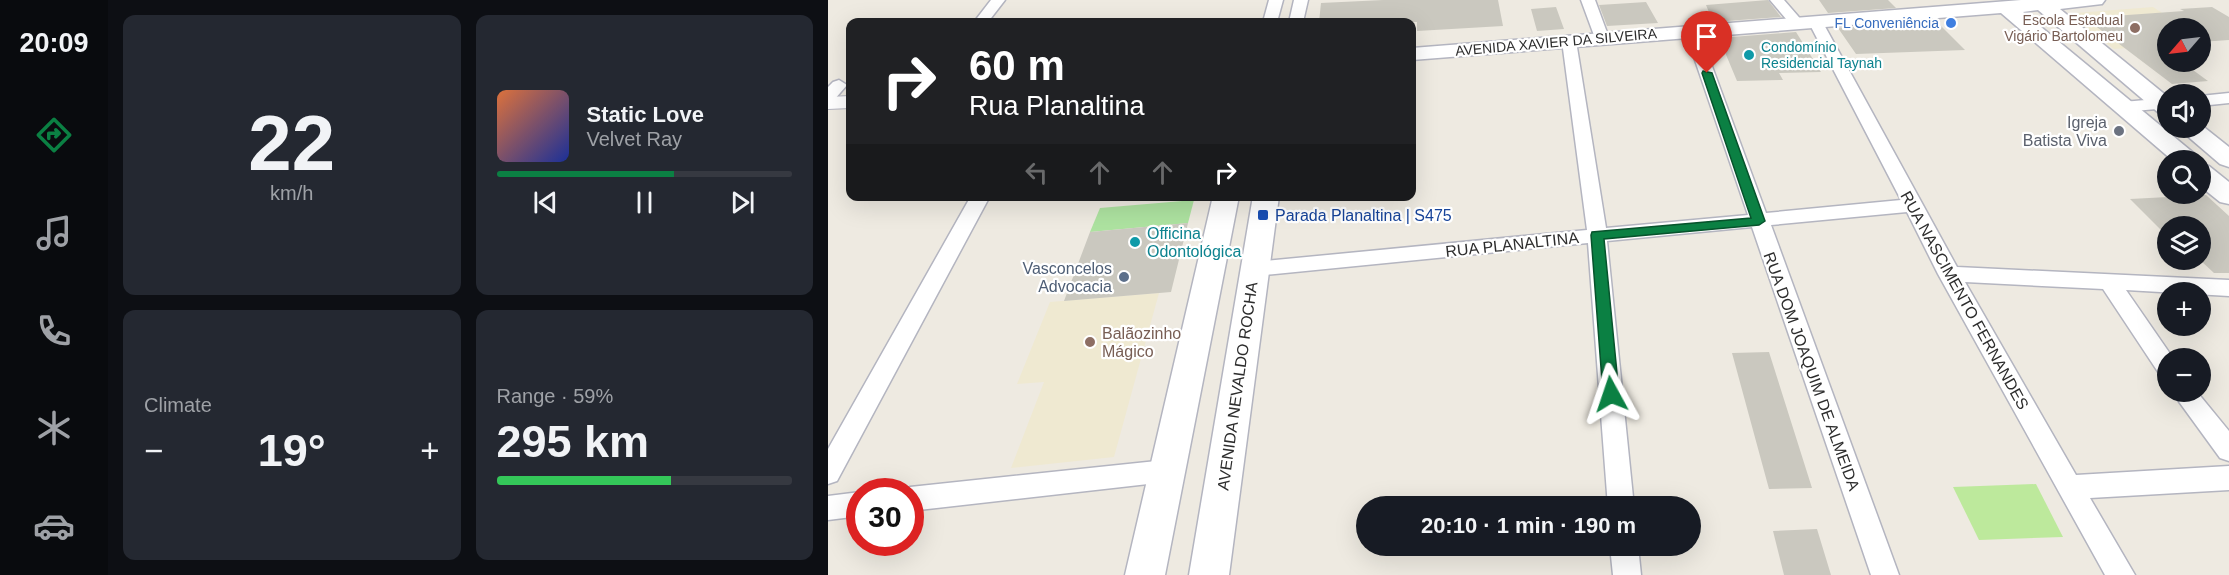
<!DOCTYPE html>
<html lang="en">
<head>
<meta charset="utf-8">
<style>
  :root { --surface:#171b24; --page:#242831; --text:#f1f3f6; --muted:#9ea1a6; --line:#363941; --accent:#0b8043 }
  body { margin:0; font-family:Arial,sans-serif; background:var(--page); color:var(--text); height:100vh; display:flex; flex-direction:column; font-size:22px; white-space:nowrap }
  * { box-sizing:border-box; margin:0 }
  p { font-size:20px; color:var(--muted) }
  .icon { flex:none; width:33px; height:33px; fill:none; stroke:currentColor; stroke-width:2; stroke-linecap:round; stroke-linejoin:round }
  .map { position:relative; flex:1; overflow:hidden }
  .side { display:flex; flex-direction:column; gap:15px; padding:15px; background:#0d0f14; width:720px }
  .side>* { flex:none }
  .hud { position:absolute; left:18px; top:18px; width:570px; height:183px; border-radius:12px; box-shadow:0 6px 24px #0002; background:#202124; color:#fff; overflow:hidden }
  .needle { width:39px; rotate:242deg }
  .controls { position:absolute; left:1329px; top:18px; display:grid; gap:12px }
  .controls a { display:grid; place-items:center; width:54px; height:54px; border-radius:50%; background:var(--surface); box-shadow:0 6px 24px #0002; font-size:30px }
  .speed { position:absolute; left:18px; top:478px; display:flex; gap:12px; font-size:30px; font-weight:700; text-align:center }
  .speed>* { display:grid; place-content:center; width:78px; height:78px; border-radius:50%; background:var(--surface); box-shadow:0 6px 24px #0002; line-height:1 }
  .speed .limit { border:9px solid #d22; background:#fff; color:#111 }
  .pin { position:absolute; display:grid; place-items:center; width:51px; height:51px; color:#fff; margin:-62px -26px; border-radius:50% 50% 50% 0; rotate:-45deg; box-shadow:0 0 6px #0007 }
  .pin .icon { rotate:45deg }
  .me { position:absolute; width:66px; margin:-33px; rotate:355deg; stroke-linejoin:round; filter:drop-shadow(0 0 4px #0008) }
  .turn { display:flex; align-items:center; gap:21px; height:126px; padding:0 24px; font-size:27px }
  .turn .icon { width:78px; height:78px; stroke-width:2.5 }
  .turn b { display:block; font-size:42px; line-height:51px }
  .lanes { display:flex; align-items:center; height:57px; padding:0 24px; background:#0003; justify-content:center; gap:30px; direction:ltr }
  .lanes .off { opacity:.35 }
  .big { font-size:45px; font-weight:700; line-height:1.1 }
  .side .tile { flex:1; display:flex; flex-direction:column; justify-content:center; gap:9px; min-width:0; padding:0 21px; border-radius:12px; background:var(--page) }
  .side .dial { align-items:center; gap:0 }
  .dial b { font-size:78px; line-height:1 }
  .song { display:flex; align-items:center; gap:18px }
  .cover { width:72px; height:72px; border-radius:9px; background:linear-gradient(135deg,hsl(20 70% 55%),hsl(230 70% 35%)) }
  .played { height:6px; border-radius:3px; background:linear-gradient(90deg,var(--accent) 60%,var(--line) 60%) }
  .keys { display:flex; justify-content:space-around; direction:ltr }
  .heat { display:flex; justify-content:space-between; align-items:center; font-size:33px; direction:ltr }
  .charge { height:9px; border-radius:4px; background:linear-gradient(90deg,#34c759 59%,var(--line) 0) }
  .side .tiles { flex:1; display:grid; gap:15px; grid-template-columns:repeat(2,1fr) }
  .trip { position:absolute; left:528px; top:496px; width:345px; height:60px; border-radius:30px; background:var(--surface); box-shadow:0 6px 24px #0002; font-weight:700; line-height:60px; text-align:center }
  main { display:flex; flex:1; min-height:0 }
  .tabs { display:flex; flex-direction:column; width:108px; justify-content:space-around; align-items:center; background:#090b0e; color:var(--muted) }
  .tabs .icon { width:42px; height:42px }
  .tabs .selected { color:var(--accent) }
  .tabs b { font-size:27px; color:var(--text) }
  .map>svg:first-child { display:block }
  .education { fill:#efe9d1 }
  .green { fill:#ade2a0 }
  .pitch { fill:#bde99c }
  .building { fill:#cac8bf }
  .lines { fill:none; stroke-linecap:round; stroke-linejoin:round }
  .minor-casing { stroke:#b4b5c0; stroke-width:3 }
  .tertiary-casing { stroke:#b4b5c0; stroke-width:2 }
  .secondary-casing { stroke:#b4b5c0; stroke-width:3 }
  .minor { fill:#fff; fill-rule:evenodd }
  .tertiary { fill:#fff; fill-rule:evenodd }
  .secondary { fill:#fff; fill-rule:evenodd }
  .route { fill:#0b8043; stroke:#07532c; stroke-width:1.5 }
  .shop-dot { fill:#3f7fe0; stroke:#fff; stroke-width:2 }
  .education-dot { fill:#8d6e63; stroke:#fff; stroke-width:2 }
  .culture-dot { fill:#0f9aa8; stroke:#fff; stroke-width:2 }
  .worship-dot { fill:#6b7280; stroke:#fff; stroke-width:2 }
  .transit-dot { fill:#1a4fb4; stroke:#fff; stroke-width:2 }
  .service-dot { fill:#5c6f8a; stroke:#fff; stroke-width:2 }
  .labels { text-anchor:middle; stroke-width:4.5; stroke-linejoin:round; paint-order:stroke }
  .far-education-label { font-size:14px; fill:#785e54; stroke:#fff; text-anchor:end }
  .far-shop-label { font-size:14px; fill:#366cbe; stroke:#fff; text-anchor:end }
  .far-street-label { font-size:14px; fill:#2d2d2d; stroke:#fff }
  .far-culture-label { font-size:14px; fill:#0d838f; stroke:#fff; text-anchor:start }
  .worship-label { font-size:16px; fill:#5b616d; stroke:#fff; text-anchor:end }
  .transit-label { font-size:16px; fill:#164399; stroke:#fff; text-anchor:start }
  .culture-label { font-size:16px; fill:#0d838f; stroke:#fff; text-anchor:start }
  .street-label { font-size:16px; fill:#2d2d2d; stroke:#fff }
  .service-label { font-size:16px; fill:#4e5e75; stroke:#fff; text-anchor:end }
  .education-label { font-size:16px; fill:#785e54; stroke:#fff; text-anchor:start }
</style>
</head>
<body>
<main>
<nav class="tabs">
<b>20:09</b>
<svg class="icon selected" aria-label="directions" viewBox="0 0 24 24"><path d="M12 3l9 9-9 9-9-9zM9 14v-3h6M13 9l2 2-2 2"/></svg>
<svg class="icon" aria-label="music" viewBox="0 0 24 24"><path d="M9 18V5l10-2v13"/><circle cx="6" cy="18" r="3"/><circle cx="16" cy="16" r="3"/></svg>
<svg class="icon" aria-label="phone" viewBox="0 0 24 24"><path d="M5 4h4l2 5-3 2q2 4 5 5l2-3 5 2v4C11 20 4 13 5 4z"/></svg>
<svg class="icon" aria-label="climate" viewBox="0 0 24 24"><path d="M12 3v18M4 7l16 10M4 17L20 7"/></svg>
<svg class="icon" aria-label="car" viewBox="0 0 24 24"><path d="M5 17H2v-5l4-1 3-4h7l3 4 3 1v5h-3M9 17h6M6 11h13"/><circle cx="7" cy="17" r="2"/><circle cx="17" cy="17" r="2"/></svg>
</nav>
<section class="side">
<div class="tiles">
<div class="tile dial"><b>22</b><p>km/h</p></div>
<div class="tile">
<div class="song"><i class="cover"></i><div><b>Static Love</b><p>Velvet Ray</p></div></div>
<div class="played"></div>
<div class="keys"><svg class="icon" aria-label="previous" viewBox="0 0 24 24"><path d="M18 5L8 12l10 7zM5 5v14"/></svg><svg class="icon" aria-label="pause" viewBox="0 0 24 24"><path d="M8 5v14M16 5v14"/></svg><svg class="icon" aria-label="next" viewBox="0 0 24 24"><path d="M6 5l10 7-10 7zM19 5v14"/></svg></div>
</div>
<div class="tile"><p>Climate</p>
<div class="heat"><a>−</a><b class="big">19°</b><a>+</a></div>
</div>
<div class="tile"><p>Range · 59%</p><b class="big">295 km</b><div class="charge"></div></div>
</div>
</section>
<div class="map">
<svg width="1401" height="575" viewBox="0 0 1401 575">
  <rect width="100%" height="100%" fill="#eeeae1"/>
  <path class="education" d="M1325 7 1358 28H1340L1339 45 1286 49 1243 17 1248 13Z
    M331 293 286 457 183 468 216 382 189 384 222 302Z"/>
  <path class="green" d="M366 200 360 223 262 232 272 208Z"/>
  <path class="pitch" d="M1208 484 1235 537 1151 540 1125 487Z"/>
  <path class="building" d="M555 0H670L675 26 589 31V22H491L493 3Z
    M940 0 953 17 885 22 878 5Z
    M991 0H1060L1068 8 1000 13Z
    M818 2 830 23 779 26 771 5Z
    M728 7 736 29 709 31 703 9Z
    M1384 7 1401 17V40L1372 42V28H1340V45L1332 46 1340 51V62H1354L1380 81 1344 84 1257 18 1356 11 1352 9Z
    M1084 22 1110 23 1137 50 1028 54 1010 28Z
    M968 32 993 72 951 73 955 80 909 81 891 38Z
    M1378 195 1401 216V273H1386L1372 260V226H1340V230H1333L1302 199Z
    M360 223 343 292 236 301 262 232Z
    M941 352 984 488 941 489 904 353Z
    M989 529 1003 575H956L945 531Z"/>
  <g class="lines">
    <defs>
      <path id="minor" d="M163 0H177L160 22H146Z
        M441 0H455L449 22H435Z
        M466 0H480L475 22H461Z
        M753 0H767L781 38 779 41 774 42 767 38Z
        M942 0H956L976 23 974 26H964Z
        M987 17 994 21 1129 267 1401 280V296L1298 290 1345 358H1340V378L1332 375 1275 289 1137 282 1248 475 1401 466V490L1262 498 1307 575H1277L1110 274 1079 212 943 225 1071 575H1043L924 227 779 241 806 507H780L760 243 427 276 420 274 417 269 420 264 427 262 759 230 734 41 741 37 748 41 778 228 920 215 857 31 864 27 871 31 938 213 1073 200 980 21Z
        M11 80 19 85 6 100 0 102V87L5 82Z
        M1401 93V103L1372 106V96Z
        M1340 98V108L1295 112 1287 107 1295 102Z
        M143 196H162L9 481 0 484V449Z
        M1344 392H1369L1401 431V461L1392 458Z
        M338 460 347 463 351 471 347 479 338 482 82 511V492H72L82 487Z
        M32 492V516L0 520V496Z
        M782 546H810L813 575H785Z"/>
      <path id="tertiary" d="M22 96V108L0 109V97Z"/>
      <path id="secondary" d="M1193 0H1277L1274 4 1232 9 1340 97V116L1332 114 1210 10 1195 12 1368 155 1371 160H1344L1173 13 584 60V48Z
        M1372 124 1401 147V167L1392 164 1350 128H1372Z
        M1372 164 1381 166 1401 182V204L1392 202 1372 186Z
        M385 196H411L337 575H297Z
        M425 196H451L401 575H361Z"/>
    </defs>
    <use href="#minor" class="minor-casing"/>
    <use href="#tertiary" class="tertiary-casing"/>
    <use href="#secondary" class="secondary-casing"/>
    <use href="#minor" class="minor"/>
    <use href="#tertiary" class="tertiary"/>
    <use href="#secondary" class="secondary"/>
  </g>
  <path class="route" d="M875 71 884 73 937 221 931 225 776 239 791 394 788 398 783 400 777 398 775 394 763 235 764 232 923 218 874 73Z"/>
  <circle class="shop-dot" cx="1123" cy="23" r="6"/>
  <g class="education-dot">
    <circle cx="1307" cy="28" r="6"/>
    <circle cx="262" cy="342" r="6"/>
  </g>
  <g class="culture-dot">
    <circle cx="921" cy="55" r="6"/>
    <circle cx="307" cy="242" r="6"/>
  </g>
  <circle class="worship-dot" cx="1291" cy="131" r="6"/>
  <rect class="transit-dot" x="429" y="209" width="12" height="12" rx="3"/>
  <circle class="service-dot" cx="296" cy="277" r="6"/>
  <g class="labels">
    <g class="far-education-label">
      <text x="1295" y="25">Escola Estadual<tspan x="1295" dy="16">Vigário Bartolomeu</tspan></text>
    </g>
    <g class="far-shop-label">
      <text x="1111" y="28">FL Conveniência</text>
    </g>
    <g class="far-street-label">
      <text transform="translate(728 42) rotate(-5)" y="5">AVENIDA XAVIER DA SILVEIRA</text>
    </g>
    <g class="far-culture-label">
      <text x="933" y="52">Condomínio<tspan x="933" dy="16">Residencial Taynah</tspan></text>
    </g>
    <g class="worship-label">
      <text x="1279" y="128">Igreja<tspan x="1279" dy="18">Batista Viva</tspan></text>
    </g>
    <g class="transit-label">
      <text x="447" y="221">Parada Planaltina | S475</text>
    </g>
    <g class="culture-label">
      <text x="319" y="239">Officina<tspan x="319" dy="18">Odontológica</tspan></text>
    </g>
    <g class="street-label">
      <text transform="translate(684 244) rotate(-6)" y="6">RUA PLANALTINA</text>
      <text transform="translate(1137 300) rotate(61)" y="6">RUA NASCIMENTO FERNANDES</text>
      <text transform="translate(984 371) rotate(70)" y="6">RUA DOM JOAQUIM DE ALMEIDA</text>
      <text transform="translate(409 386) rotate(-82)" y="6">AVENIDA NEVALDO ROCHA</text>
    </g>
    <g class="service-label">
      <text x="284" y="274">Vasconcelos<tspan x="284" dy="18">Advocacia</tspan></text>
    </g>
    <g class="education-label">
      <text x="274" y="339">Balãozinho<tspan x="274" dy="18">Mágico</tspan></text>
    </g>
  </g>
</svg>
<div class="controls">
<a><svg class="needle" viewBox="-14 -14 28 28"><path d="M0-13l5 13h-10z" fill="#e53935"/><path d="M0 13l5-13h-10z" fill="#9ea1a6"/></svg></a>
<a><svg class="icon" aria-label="sound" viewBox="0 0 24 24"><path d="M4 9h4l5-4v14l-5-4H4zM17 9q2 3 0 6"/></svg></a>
<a><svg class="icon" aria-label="search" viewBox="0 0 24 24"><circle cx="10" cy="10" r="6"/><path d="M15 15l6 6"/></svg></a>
<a><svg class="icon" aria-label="layers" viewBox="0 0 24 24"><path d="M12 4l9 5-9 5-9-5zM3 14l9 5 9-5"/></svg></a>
<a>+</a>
<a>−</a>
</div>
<div class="speed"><div class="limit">30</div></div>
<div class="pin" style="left:879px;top:73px;background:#d93025"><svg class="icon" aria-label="arrive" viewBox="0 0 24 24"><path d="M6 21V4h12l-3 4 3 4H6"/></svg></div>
<svg class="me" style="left:783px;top:394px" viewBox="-20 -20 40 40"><path d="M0-17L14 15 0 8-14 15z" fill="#0b8043" stroke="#fff" stroke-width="4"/></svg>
<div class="trip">20:10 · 1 min · 190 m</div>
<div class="hud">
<div class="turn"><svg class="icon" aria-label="right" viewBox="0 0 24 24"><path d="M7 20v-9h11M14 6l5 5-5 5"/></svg><div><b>60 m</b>Rua Planaltina</div></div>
<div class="lanes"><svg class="icon off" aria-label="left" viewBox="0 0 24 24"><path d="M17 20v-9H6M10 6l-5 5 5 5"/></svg><svg class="icon off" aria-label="ahead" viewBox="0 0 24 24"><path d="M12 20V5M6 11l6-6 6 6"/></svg><svg class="icon off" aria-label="ahead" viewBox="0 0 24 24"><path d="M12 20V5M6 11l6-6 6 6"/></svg><svg class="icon" aria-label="right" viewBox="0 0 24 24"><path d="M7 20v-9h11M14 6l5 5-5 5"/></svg></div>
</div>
</div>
</main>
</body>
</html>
